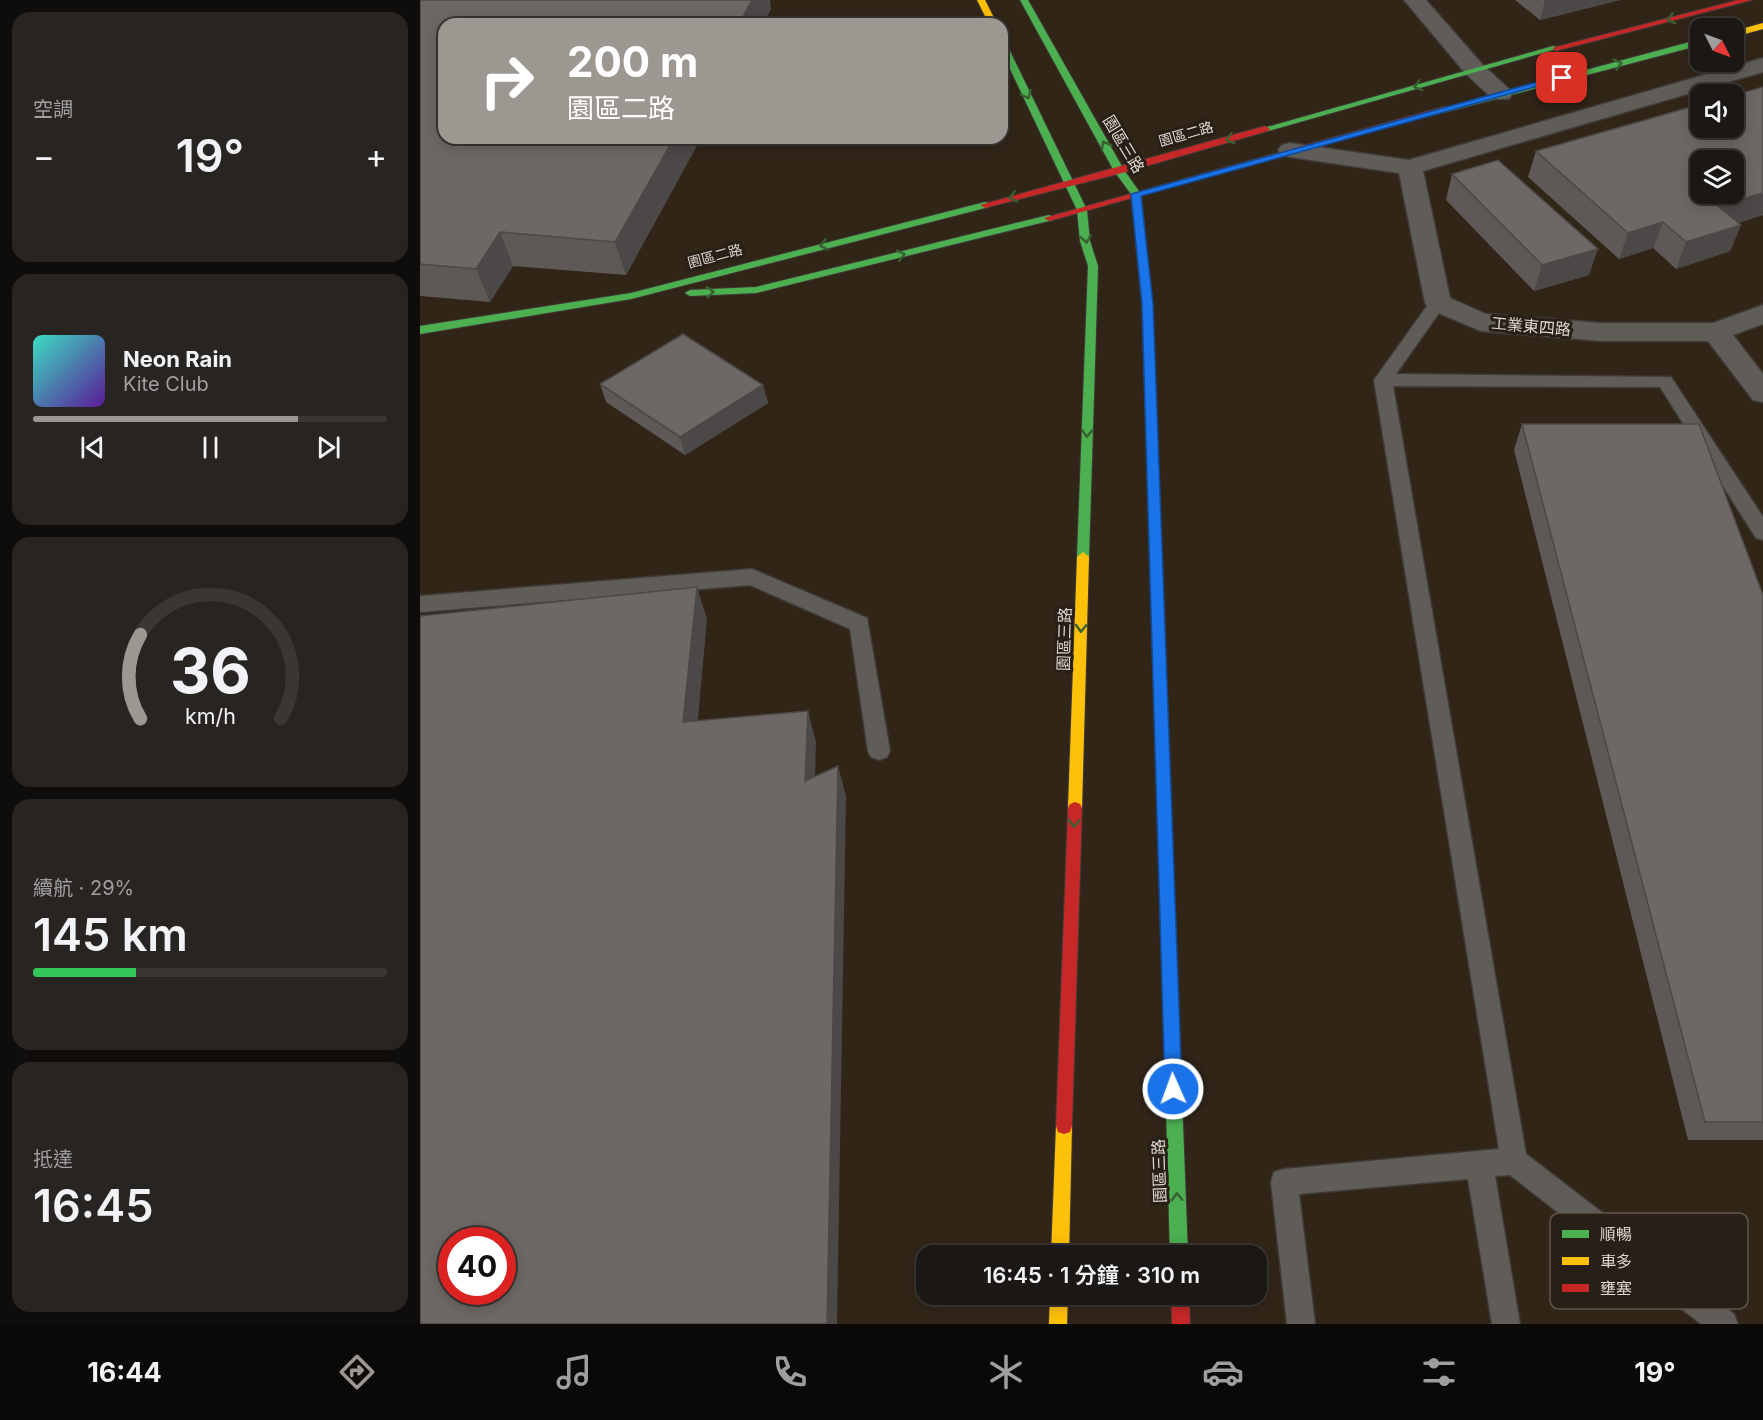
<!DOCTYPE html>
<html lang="zh-TW">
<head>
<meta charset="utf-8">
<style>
  :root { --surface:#1b1714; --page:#282422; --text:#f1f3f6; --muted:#a09fa0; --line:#393634; --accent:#9d9792 }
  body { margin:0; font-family:Inter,"Noto Sans TC",sans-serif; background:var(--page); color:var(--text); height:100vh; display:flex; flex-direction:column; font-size:22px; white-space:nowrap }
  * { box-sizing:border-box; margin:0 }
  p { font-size:20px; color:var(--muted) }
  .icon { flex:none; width:33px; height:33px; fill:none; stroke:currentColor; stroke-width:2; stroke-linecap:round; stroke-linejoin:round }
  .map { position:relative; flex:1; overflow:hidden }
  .side { display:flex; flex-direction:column; gap:12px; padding:12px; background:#0f0d0b; width:420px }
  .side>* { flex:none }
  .banner { position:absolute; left:18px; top:18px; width:570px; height:126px; border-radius:18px; box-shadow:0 3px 15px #0003,0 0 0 2px var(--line); background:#9d9792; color:#fff; overflow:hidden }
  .needle { width:39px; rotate:132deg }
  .tools { position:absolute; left:1270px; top:18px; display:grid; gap:12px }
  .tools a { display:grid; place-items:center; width:54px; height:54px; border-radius:12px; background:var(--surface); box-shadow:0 3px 15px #0003,0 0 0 2px var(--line); font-size:30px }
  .speed { position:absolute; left:18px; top:1227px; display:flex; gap:12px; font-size:30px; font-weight:700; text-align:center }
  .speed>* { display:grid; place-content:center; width:78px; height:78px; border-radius:50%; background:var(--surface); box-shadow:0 3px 15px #0003,0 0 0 2px var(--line); line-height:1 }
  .speed .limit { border:9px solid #d22; background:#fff; color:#111 }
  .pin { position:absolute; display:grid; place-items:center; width:51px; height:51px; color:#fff; margin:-26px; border-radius:12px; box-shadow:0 3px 9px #0006 }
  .me { position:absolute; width:66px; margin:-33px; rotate:358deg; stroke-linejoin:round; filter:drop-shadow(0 0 4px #0008) }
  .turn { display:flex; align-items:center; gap:21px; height:126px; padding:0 30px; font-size:27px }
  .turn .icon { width:78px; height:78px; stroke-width:2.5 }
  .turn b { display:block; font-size:42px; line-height:51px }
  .big { font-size:45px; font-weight:600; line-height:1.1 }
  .side .tile { flex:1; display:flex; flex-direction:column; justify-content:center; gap:9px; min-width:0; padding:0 21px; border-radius:18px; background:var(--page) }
  .side .dial { align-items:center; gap:0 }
  .dial svg { height:156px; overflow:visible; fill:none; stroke:var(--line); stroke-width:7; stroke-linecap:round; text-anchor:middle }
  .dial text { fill:var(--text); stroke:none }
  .song { display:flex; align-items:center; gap:18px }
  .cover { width:72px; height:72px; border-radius:9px; background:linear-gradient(135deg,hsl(170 70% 55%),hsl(270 70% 35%)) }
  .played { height:6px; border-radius:3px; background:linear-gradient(90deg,var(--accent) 75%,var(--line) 75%) }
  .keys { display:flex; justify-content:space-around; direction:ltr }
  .heat { display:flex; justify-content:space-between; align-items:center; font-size:33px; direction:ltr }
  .charge { height:9px; border-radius:4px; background:linear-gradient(90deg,#34c759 29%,var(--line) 0) }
  .trip { position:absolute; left:496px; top:1245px; width:351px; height:60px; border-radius:18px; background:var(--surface); box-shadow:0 3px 15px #0003,0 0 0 2px var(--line); font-weight:600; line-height:60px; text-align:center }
  .tabs { display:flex; height:96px; justify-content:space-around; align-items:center; background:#0b0908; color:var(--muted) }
  .tabs .icon { width:42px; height:42px }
  .tabs .current { color:var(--accent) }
  .tabs b { font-size:27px; color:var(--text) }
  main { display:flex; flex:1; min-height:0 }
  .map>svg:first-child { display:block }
  .built { fill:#312518; fill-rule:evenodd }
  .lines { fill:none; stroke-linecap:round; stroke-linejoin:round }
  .lane-casing { stroke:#3f3a37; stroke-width:3 }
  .street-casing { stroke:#3f3a37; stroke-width:3 }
  .fast-casing { stroke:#3f3a37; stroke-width:2 }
  .slow-casing { stroke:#3f3a37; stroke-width:2 }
  .jam-casing { stroke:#3f3a37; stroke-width:2 }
  .lane { fill:#605d59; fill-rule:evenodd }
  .street { fill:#605d59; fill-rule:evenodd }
  .fast { fill:#4caf50; fill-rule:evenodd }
  .slow { fill:#ffc107; fill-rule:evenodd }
  .jam { fill:#c62828; fill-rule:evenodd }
  .wall { fill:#5e5957 }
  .shaded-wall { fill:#4c4847 }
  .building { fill:#6d6765; stroke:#4c4847; stroke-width:1.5; fill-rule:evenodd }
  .oneway { stroke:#386030 }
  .route { fill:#1a73e8; stroke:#114b97; stroke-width:1.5 }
  .labels { text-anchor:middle; stroke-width:6; stroke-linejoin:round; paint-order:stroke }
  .far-street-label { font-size:14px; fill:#ded8d2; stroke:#281f16 }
  .street-label { font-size:16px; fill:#ded8d2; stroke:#281f16 }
  .key { fill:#281f16; stroke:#5f564e; stroke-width:1.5 }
  .key-label { font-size:16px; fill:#ded8d2 }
</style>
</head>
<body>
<main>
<section class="side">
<div class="tile"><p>空調</p>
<div class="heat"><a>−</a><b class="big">19°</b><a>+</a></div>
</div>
<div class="tile">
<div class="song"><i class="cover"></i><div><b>Neon Rain</b><p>Kite Club</p></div></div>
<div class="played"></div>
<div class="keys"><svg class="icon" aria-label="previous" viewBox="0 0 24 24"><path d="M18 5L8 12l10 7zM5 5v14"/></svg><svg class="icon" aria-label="pause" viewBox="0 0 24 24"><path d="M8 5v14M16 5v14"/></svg><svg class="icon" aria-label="next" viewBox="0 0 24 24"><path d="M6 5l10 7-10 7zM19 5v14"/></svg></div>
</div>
<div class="tile dial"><svg viewBox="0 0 100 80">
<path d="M14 69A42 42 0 1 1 86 69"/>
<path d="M14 69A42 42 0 0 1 14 26" stroke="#9d9792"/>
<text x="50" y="56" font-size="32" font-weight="700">36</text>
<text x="50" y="72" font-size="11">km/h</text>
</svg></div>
<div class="tile"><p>續航 · 29%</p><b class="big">145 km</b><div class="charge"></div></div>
<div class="tile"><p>抵達</p><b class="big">16:45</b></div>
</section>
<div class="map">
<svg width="1343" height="1324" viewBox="0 0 1343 1324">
  <rect width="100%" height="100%" fill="#241f1a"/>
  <path class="built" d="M0 0H1343V1324H0ZM24 24H582V138H24ZM1281 28H1314V62H1281ZM1281 94H1314V128H1281ZM1281 160H1314V194H1281ZM32 1240H82V1292H32ZM507 1256H837V1294H507Z"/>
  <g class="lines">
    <defs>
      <path id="lane" d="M1018 298 1026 303 976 374 1251 377 1343 517V540L1336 538 1240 387 973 386 1106 1154 1314 1314 1318 1324H1281L1090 1175 1075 1176 1100 1324H1072L1048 1179 879 1194 895 1324H867L851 1182 854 1172 864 1169 1079 1149 954 380 1012 299Z
        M332 569 447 618 470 751 467 757 459 760 451 757 448 751 430 629 330 585 0 612V596Z"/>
      <path id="street" d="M984 0H1006L1062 64 1089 89 1092 94 1089 99H1073L1046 74Z
        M1343 58V72L1003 171 1030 298 1066 314 1181 323H1293L1343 305V324L1313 335 1343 374V402L1333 400 1288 341H1181L1061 331 1009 309 1005 303 979 173 870 157 862 155 858 150 862 145 870 143 989 160Z"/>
      <path id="fast" d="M600 0H608L704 170 721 194 732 304 742 566 736 571 730 566 722 304 711 194 694 171Z
        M1281 39V45L1026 112 1021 109Z
        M582 40 586 43 667 210 670 241 678 266 669 557 663 562 657 557 668 266 660 241 657 210 582 52Z
        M1133 46 1140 48 848 131 840 129Z
        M565 202 569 203V207L211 299 0 334V326L211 293Z
        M629 215 634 218 633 220 336 293 270 296 265 293 270 290 336 287Z
        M753 1063 759 1065 761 1071 768 1256H750L745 1071 747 1065Z"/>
      <path id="slow" d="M557 0H565L577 24H569Z
        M1343 23V29L1314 37V31Z
        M663 552 669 557 662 808 660 812 655 814 650 812 648 808 657 557Z
        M736 561 742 566 761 1071 759 1077 753 1079 747 1077 745 1071 730 566Z
        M644 1118 650 1120 652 1126 649 1256H631L636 1126 638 1120Z
        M630 1294H648L647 1324H629Z"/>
      <path id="jam" d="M1318 0H1332L1136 51 1132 48Z
        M1023 107 1031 109 633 220 629 221 624 218Z
        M845 126 850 129 848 131 702 173 565 208 560 205Z
        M655 802 660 804 662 808 652 1126 650 1132 644 1134 638 1132 636 1126 648 808 650 804Z
        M751 1294H769L770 1324H752Z"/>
    </defs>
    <use href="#lane" class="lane-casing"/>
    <use href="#street" class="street-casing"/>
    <use href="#fast" class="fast-casing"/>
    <use href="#slow" class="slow-casing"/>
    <use href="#jam" class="jam-casing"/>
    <use href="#lane" class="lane"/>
    <use href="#street" class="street"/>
    <use href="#fast" class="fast"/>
    <use href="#slow" class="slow"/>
    <use href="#jam" class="jam"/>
  </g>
  <path class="wall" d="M0 0 351 9 343 24H24V138H281L206 275 93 266 70 302 0 296Z
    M1095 0H1200L1120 20Z
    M1116 151 1343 215 1318 223 1321 225 1310 251 1256 269 1233 248 1199 259 1108 177Z
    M1032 174 1169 275 1114 291 1026 200Z
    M180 384 343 385 348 403 265 455 186 402Z
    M1102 424 1343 595V1140H1268L1094 450Z"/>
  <path class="shaded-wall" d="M332 0H350L351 9 343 24H319Z
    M1125 0H1200L1120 20Z
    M254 138H281L206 275 195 242Z
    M1343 193V215L1288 232 1298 206Z
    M1243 222 1233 248 1199 259 1208 233Z
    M1321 225 1310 251 1256 269 1266 242Z
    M80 232 93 266 70 302 56 269Z
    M1178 249 1169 275 1114 291 1122 265Z
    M343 385 348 403 265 455 260 437Z
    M277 587 287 619 275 752 263 722Z
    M388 711 396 742 394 810 385 781Z
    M418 766 426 796 417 1324H407Z"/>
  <path class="building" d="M0 0H332L319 24H24V138H254L195 242 80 232 56 269 0 264Z
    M1343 87V193L1298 206 1321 225 1266 242 1243 222 1208 233 1116 151 1281 104V128H1314V95ZM1281 160H1314V194H1281Z
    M1078 160 1178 249 1122 265 1032 174Z
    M263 334 343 385 260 437 180 384Z
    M1102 424H1279L1343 595V1122H1285Z
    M277 587 263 722 388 711 385 781 418 766 407 1324H0V616ZM32 1240H82V1292H32Z"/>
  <defs><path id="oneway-chevron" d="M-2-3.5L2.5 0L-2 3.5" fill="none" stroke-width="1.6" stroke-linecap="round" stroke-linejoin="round" transform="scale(1.5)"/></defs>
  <g class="oneway">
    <use href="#oneway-chevron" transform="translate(1251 19) rotate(166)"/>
    <use href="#oneway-chevron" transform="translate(1198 64) rotate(-15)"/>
    <use href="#oneway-chevron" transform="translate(998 86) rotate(164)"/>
    <use href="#oneway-chevron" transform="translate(607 95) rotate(64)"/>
    <use href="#oneway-chevron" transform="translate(810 139) rotate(164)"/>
    <use href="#oneway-chevron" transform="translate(685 145) rotate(-119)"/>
    <use href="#oneway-chevron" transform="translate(593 197) rotate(166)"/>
    <use href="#oneway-chevron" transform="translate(666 239) rotate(80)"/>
    <use href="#oneway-chevron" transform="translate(404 245) rotate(166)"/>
    <use href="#oneway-chevron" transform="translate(481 255) rotate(-14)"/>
    <use href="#oneway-chevron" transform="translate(290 292) rotate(-3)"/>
    <use href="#oneway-chevron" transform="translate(667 433) rotate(92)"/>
    <use href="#oneway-chevron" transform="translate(661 628) rotate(92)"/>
    <use href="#oneway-chevron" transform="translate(654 823) rotate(92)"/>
    <use href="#oneway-chevron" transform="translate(757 1197) rotate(-92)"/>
  </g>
  <path class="route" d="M1139 76 1147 78 721 196 733 304 762 1089 759 1095 753 1097 747 1095 745 1089 722 304 711 194Z"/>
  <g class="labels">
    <g class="far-street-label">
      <text transform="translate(766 134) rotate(-16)" y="5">園區二路</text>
      <text transform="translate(295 256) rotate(-15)" y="5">園區二路</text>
    </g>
    <g class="street-label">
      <text transform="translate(704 144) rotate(59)" y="6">園區三路</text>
      <text transform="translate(1111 326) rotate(5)" y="6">工業東四路</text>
      <text transform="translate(644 639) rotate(-88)" y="6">園區三路</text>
      <text transform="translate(739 1171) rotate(-92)" y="6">園區三路</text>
    </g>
  </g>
  <rect x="1130" y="1213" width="198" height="96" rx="9" class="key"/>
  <rect x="1142" y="1230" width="27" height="8" fill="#4caf50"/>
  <rect x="1142" y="1257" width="27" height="8" fill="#ffc107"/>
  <rect x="1142" y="1284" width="27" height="8" fill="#c62828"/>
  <g class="key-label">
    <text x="1180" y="1240">順暢</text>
    <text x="1180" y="1267">車多</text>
    <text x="1180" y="1294">壅塞</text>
  </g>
</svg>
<div class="tools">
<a><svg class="needle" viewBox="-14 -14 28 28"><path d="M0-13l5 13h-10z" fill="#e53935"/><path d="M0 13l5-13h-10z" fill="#a09fa0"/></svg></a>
<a><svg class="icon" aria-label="sound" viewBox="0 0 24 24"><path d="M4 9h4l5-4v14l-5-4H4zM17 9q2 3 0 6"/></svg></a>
<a><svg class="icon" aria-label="layers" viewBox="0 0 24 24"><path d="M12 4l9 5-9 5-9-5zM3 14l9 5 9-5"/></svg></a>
</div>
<div class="speed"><div class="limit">40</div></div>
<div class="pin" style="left:1142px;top:78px;background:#d93025"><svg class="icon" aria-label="arrive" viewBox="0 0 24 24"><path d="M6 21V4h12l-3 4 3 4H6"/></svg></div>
<svg class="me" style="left:753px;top:1089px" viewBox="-20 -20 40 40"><circle r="17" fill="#1a73e8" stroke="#fff" stroke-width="3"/><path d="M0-11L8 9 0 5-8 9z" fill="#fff"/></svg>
<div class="trip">16:45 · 1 分鐘 · 310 m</div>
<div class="banner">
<div class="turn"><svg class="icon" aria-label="right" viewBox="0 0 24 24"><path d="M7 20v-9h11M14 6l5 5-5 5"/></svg><div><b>200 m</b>園區二路</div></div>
</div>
</div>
</main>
<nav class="tabs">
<b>16:44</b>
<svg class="icon current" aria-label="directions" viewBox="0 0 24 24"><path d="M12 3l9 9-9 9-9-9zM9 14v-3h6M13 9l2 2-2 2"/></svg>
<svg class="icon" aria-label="music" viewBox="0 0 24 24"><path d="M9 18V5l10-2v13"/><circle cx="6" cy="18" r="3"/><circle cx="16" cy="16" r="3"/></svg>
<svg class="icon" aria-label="phone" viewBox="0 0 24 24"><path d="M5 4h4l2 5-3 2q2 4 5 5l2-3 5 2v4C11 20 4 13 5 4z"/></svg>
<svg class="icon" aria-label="climate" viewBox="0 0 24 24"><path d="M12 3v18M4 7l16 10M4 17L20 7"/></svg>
<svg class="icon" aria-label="car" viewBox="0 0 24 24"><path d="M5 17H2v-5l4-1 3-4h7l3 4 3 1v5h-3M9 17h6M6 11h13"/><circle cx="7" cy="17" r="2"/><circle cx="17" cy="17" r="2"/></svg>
<svg class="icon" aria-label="filters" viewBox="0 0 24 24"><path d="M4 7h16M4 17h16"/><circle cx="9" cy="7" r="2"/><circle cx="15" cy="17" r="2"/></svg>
<b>19°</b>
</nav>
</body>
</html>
